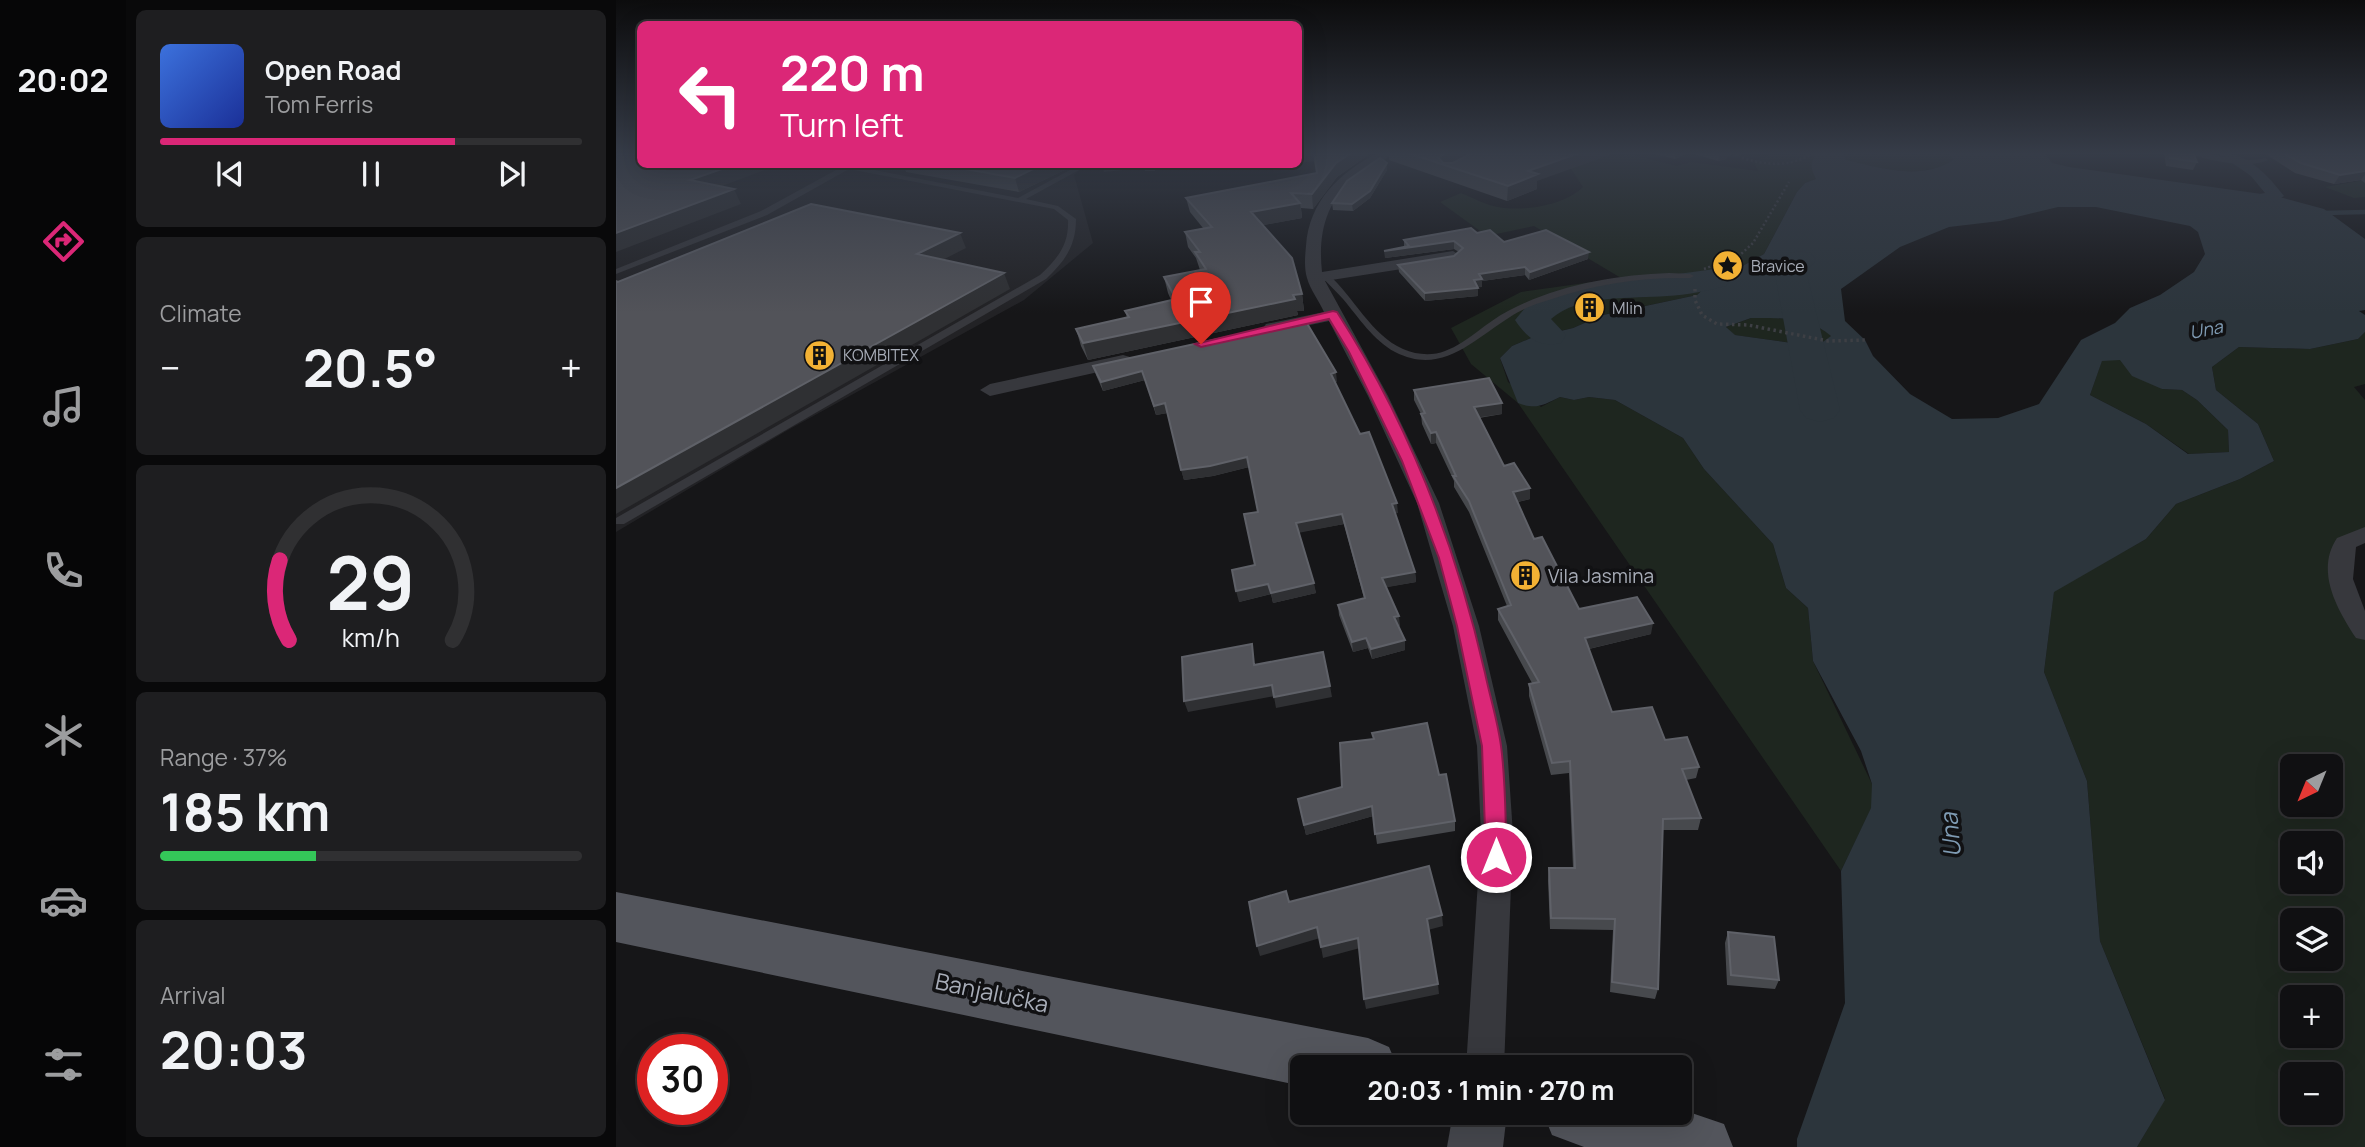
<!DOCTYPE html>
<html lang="en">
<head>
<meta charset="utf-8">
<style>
  :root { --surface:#101012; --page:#1e1e20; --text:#f1f3f6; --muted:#9c9d9f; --line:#303032; --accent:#db2777 }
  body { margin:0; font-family:Manrope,sans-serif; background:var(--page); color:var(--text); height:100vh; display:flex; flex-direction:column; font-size:26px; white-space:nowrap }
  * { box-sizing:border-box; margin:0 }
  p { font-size:23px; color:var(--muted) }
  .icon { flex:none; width:38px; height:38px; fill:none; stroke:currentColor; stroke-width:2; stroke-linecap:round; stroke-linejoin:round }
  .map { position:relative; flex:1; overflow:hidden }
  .side { display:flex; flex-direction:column; gap:10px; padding:10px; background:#09090a; width:490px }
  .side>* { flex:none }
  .banner { position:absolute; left:21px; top:21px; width:665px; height:147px; border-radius:10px; box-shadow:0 7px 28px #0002,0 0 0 2px var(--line); background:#db2777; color:#fff; overflow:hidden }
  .needle { width:46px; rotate:223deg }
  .fabs { position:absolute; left:1664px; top:754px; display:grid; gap:14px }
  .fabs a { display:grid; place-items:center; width:63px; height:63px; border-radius:10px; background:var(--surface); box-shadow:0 7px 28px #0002,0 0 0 2px var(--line); font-size:35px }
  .speed { position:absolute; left:21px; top:1034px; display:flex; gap:14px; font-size:35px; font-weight:700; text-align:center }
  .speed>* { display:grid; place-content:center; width:91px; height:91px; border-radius:50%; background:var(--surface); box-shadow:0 7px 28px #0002,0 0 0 2px var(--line); line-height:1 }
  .speed .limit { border:10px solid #d22; background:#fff; color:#111 }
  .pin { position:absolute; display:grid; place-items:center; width:60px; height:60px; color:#fff; margin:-72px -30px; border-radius:50% 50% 50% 0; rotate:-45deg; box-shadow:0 0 7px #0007 }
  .pin .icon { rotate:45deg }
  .me { position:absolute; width:77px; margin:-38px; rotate:0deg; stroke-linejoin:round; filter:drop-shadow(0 0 5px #0008) }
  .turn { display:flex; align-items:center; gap:24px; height:147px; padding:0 28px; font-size:32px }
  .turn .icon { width:91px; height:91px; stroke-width:2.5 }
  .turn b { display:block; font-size:49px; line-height:60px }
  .big { font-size:52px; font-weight:700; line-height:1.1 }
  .side .tile { flex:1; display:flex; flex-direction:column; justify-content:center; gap:10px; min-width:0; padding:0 24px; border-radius:10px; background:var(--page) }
  .side .dial { align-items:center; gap:0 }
  .dial svg { height:182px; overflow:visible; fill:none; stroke:var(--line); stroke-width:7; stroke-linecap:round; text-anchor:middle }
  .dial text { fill:var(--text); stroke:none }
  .song { display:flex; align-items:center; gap:21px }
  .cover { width:84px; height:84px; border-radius:10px; background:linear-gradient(135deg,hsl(220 70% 55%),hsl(230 70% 35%)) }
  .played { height:7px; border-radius:4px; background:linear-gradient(90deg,var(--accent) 70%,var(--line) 70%) }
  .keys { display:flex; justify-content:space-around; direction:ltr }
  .heat { display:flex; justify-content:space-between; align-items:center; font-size:38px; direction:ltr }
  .charge { height:10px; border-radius:5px; background:linear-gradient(90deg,#34c759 37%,var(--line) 0) }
  .trip { position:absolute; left:674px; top:1055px; width:402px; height:70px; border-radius:10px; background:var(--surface); box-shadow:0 7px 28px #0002,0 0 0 2px var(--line); font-weight:700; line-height:70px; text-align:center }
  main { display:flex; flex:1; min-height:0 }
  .menu { display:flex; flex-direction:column; width:126px; justify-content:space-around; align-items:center; background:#060607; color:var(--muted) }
  .menu .icon { width:49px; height:49px }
  .menu .active { color:var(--accent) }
  .menu b { font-size:32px; color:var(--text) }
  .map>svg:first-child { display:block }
  .built { fill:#222225 }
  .green { fill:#1e261f; fill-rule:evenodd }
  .water { fill:#2c353c; fill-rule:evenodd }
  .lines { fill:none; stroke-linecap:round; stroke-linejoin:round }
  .stream { stroke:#2c353c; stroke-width:4.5 }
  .canal { fill:#2c353c; fill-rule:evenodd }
  .river { fill:#2c353c; fill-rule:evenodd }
  .path-far1 { stroke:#3d3f44; stroke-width:2.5; stroke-dasharray:2 2.5; stroke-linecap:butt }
  .path { stroke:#3d3f44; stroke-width:3.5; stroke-dasharray:2.5 3.5; stroke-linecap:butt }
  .lane { fill:#37383d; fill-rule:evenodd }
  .street { fill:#37383d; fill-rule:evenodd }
  .secondary { fill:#45474d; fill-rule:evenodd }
  .primary { fill:#53555c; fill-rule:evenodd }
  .wall { fill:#47494d }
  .shaded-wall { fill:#2f3033 }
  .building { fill:#525359; stroke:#5f6168; stroke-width:2 }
  .route { fill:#db2777; stroke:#8e194d; stroke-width:2 }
  .labels { text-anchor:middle; stroke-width:7; stroke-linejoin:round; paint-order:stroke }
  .far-poi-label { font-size:16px; fill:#a8adb8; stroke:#111113; text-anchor:start }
  .far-water-label { font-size:18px; font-style:italic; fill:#7f9bb3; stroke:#111113 }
  .poi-label { font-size:19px; fill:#a8adb8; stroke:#111113; text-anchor:start }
  .near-street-label { font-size:23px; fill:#a8adb8; stroke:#111113 }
  .near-water-label { font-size:24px; font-style:italic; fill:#7f9bb3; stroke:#111113 }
</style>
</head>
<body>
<main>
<nav class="menu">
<b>20:02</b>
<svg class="icon active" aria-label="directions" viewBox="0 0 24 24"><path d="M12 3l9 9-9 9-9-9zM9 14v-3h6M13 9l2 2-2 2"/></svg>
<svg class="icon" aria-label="music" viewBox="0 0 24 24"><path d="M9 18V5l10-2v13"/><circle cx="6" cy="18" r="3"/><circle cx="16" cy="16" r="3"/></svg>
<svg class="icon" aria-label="phone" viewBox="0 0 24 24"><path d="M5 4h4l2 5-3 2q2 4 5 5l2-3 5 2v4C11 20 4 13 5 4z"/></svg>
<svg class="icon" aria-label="climate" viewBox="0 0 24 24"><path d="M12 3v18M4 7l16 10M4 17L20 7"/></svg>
<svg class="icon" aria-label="car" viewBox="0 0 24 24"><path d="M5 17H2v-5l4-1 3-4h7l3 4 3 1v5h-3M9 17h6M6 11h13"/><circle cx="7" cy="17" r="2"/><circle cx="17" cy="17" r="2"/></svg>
<svg class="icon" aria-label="filters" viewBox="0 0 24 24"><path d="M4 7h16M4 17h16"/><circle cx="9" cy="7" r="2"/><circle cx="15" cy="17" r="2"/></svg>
</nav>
<section class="side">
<div class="tile">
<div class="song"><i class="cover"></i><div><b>Open Road</b><p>Tom Ferris</p></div></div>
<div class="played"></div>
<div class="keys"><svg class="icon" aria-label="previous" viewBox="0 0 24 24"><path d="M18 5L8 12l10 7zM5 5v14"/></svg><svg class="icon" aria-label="pause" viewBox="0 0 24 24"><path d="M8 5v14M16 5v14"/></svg><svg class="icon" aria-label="next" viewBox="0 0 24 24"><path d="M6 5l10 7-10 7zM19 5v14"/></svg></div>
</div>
<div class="tile"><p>Climate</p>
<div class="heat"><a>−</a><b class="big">20.5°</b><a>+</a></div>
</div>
<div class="tile dial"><svg viewBox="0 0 100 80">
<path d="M14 69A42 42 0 1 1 86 69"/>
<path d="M14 69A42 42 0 0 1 10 34" stroke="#db2777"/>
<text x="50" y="56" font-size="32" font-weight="700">29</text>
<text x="50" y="72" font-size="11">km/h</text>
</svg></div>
<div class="tile"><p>Range · 37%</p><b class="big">185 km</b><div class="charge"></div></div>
<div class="tile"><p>Arrival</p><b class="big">20:03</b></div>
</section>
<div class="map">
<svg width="1749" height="1147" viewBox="0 0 1749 1147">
  <rect width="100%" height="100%" fill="#161618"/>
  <path class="built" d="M0 153 24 164 469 165 458 175 477 243 408 300 172 430 0 532Z"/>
  <path class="green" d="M1200 153 1196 160 1201 179 1189 183 1181 192 1148 254 1114 273 1101 276 1081 295 987 315 957 328 915 338 896 346 884 358 892 382 925 407 944 397 958 400 973 397 999 400 1067 438 1088 469 1157 544 1170 588 1192 608 1197 661 1256 784V807L1225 871 902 403 855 364 835 328 905 292 1005 278 918 226 871 236 824 202 845 193C857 198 870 205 882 207 908 212 949 205 967 187L954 167 985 157 1017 155 1061 166 1075 162 1142 171 1138 162 1152 155Z
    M1227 153H1331L1338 160C1303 180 1266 169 1230 160Z
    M1749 180V197L1738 198 1709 187Z
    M1135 318C1166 318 1191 316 1216 336L1204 344 1176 343 1118 335 1110 327Z
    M1749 332V384L1738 387 1749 400V534L1724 559 1749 631V1147H1521L1549 1099 1484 941 1471 781 1428 672 1438 591 1530 539 1560 504 1624 479 1658 461 1642 424 1600 390 1596 367 1623 347 1694 349 1742 339ZM1676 766H1715V805H1676ZM1676 844H1715V882H1676ZM1676 920H1715V959H1676ZM1676 998H1715V1036H1676ZM1676 1074H1715V1113H1676Z
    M1504 359 1546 389 1566 390 1581 400 1612 430 1613 452 1573 454 1530 424 1474 395 1486 360Z"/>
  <path class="water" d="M1201 153H1227L1230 160C1265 168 1305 181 1337 160L1331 153H1428L1436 163 1453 167 1660 196 1708 209 1749 239V310L1743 311 1749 315V332L1742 339 1694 349 1623 347 1596 367 1600 390 1642 424 1658 461 1624 479 1560 504 1530 539 1438 592 1428 672 1471 781 1484 941 1549 1100 1521 1147H1181V1139L1229 1003 1225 871 1255 808 1256 784 1245 751 1197 661 1192 608 1170 588 1157 544 1088 469 1067 438 999 400 973 397 958 400 944 397C927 405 921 410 902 403L884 358 896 346 915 338 957 328 987 315 1081 295 1101 276 1114 273 1148 254 1181 192 1189 183 1200 179C1195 169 1193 163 1201 153ZM1442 207H1480L1574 226 1582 232 1589 254 1578 272 1544 295 1514 308 1499 323 1465 340 1423 404 1382 418 1336 419 1294 394 1257 356 1249 340 1229 321 1225 289 1284 247 1333 227 1384 221ZM1135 318C1164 318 1193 317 1215 336L1204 344 1176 343 1119 335 1110 327ZM1504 360 1516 376 1546 389 1566 390 1581 400 1612 430 1613 452 1572 454 1530 424 1474 395 1486 361Z"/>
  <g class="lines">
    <path class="stream" d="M1707 213 1749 212"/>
    <path class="canal" d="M1602 153C1630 151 1652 175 1668 196L1660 201 1617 205 1615 202 1617 199 1649 193 1635 176Z"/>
    <path class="river" d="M1184 251 1195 253 1200 260 1190 271 1224 410 1218 418 1204 422 1190 418 1184 410 1158 269 1173 253Z
      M1099 269 1110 272 1115 279 1110 286C1091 291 1071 295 1051 296 1016 299 963 294 935 319L950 335 945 343C923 348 911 338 899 320L914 302 950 289Z"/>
    <path class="path-far1" d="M1126 158C1151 165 1174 168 1197 153
      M1088 269 1124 255 1137 243 1173 182"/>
    <path class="path" d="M1079 289V300L1086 315 1101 324 1132 325 1212 341 1249 340"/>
    <path class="lane" d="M1573 153C1598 151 1623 165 1649 158L1652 160C1633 169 1592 161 1573 153Z
      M231 164H240L238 166 402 198 465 164H474L410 199 442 206 460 219C460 246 449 261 430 279L8 524H0V518L424 275C442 258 453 245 452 220L438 209 233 169 151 215 0 274V269L145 211Z
      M1053 273 1074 274 1078 276 1074 278C1025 277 979 284 933 300 919 304 906 309 894 317 857 340 826 376 779 352 757 340 743 318 727 299 720 291 712 284 705 276L712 274C738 297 755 335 787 349 801 355 816 356 829 351 853 342 870 322 892 311 941 285 999 275 1053 273Z"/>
    <path class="street" d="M762 153H777C767 163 751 168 740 177 709 201 702 235 706 272L837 251 845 256 837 261 709 281 772 396 823 503 863 626 891 746 897 834 888 1068H850L865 834 861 746 837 626 801 503 752 396 713 321 656 333 647 328 650 324 708 312C703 301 694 289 691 278 688 268 689 256 690 246 693 201 724 172 762 153Z
      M1105 153H1118L1112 157Z
      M528 164H540L539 171H529Z
      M507 355 514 357 516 361 514 365 374 396 364 390 374 384Z
      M1749 527V543L1740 547 1737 579 1749 611V640L1740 638C1721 609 1699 571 1721 538Z"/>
    <path class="secondary" d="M837 1113H891L887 1147H831Z"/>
    <path class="primary" d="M0 892 752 1038 773 1047 782 1068H686V1086L0 942Z
      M1064 1109 1108 1124 1117 1147H968L936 1135 927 1113H1064Z"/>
  </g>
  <path class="wall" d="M773 153H856L921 181V189L891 201 773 160Z
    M1035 153H1072L1059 159Z
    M1075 153H1111L1110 159 1102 161Z
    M1548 153H1577L1581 162 1577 170 1550 166Z
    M1648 153H1749V183L1745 180 1718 184 1679 173Z
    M752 155 721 177 697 209 685 208 686 218 647 225 686 294 688 311H681L682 315 472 360 465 346 460 329 511 318 509 311 555 300 552 293 548 277 584 270 580 258 572 247 569 232 587 228 574 212 570 198 701 173 699 161Z
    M771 163V170L754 198 737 211 717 210 716 203Z
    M288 164H461L403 192 290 172Z
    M861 233 888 242 972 259 913 280 909 275 866 281V287H862V296L809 301 783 272 782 265 838 256 843 252 838 249 769 258 788 247V240Z
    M477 366 721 382H719L782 513H779L799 572 800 582 770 587 784 626H783L789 650 756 659 752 648 737 652 723 615 722 605 748 598 728 524 683 532 700 593 657 603 655 594 623 602 639 565 642 512 633 467 597 476 568 480 551 413 540 415 529 380 487 391 480 375Z
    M798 390 886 403V414L863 418 888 466 914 499 902 502 918 539 963 609 1035 634 973 649 996 712 1049 740 1083 767 1080 778 1070 780 1085 818 1082 830H1047L1042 989 1039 999 994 992 997 930 934 929 932 880 933 868H957L953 773 935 775 913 696V684L916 683 882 620V609L891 606 853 512 838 487V481L820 443 815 444 806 424 805 414 798 400Z
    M823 775 839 821V831L761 844 757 816 690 835 682 799Z
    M1112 932 1163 980 1159 989 1111 985 1109 943Z"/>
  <path class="shaded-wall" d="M682 153H698L699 161 682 163Z
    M735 153H752V155L721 177 697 209 696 194 720 163Z
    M830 153H856L831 166 822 163V157Z
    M963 153H999L921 181V189L891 201 892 186 912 171Z
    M1059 153H1072L1059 159Z
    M1104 153H1111L1110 159 1102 161Z
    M1118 153H1133L1117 157Z
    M771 163V170L754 198 737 211 736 204Z
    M120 164H165L82 195 74 180Z
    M427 164H461L403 192 399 178Z
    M486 164H527L526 168 488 172Z
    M542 164H555V165L542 167Z
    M626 164H664L627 168Z
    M1749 171V174L1745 180 1718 184 1724 175Z
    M118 189 125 204 0 252V233Z
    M684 203 686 218 637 227 635 212Z
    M344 233 350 248 307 270 301 254Z
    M838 241V249L769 258 768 251Z
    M973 252 972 259 913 280 914 272Z
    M909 267V275L866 281V287L858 288V280L863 274Z
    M388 273 394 289 0 514V488Z
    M862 288V296L809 301V293Z
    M686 294 688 311H681L682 315 472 360 467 343 677 295Z
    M526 371 529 380 487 391 485 382Z
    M720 372 721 382 716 383 715 374Z
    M549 403 552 413 540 415 538 406Z
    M886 403V414L858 418V407Z
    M820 432V443L815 444V433Z
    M631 457 633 467 597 476 568 480 565 470Z
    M914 488V499L897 503V492Z
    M781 503 782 513 777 514 776 504Z
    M726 514 728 524 682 533 680 523Z
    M799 572 800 582 767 588 766 578Z
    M698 583 700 593 657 603 655 593Z
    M652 584 655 594 623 602 620 591Z
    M783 616 784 626 779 627 778 617Z
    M1037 623 1035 634 968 650 969 638Z
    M750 638 752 648 737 652 736 642Z
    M789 640V650L756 659 755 649Z
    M656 685 659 696 572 712 568 701Z
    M714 686 716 697 660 708 658 697Z
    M756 806 757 816 690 835 688 825Z
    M826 915 827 926 812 930 811 919Z
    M701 927 704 938 644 956 641 946Z
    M742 938 744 948 707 958 705 947Z
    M822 984 823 994 750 1009 748 999Z"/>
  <path class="building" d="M0 153H24V164H120L74 180 118 189 0 233Z
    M698 153H735L720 163 696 194 675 193 684 203 635 212 676 258 686 294 677 295 679 299 467 343 460 329 513 317 509 311 560 299 548 277 590 269 579 252H584L569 232 596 227 570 198 701 173Z
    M792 153H830L822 157 827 163H837L856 153H963L912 171 922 174 892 186Z
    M1553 153H1577L1581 162 1554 158Z
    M1667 153H1749V171L1724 175 1685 163Z
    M764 158 771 163 754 191 736 204 716 203 731 181Z
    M322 164H427L399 178Z
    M195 204 344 233 301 254 388 273 0 488V281L2 282Z
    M855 228 861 233 874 230 888 242 930 230 973 252 914 272 909 267 863 274 866 279 858 280 862 288 809 293 782 265 838 256 847 248 838 241 768 251 793 246 788 240Z
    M689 320 720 372 715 374 744 434 753 432 781 503 776 504 799 572 766 578 783 616 778 617 789 640 755 649 750 638 736 642 722 605 749 598 726 514 680 523 698 583 655 593 652 584 620 591 616 570 639 565 628 514 642 512 631 457 594 466 565 470 549 403 538 406 526 371 485 382 477 366Z
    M873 378 886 403 858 407 888 466 898 463 914 488 897 492 918 539 926 537 963 609 1021 597 1037 623 969 638 996 712 1036 707 1049 740 1071 737 1083 767 1066 769 1085 818 1047 819 1042 989 996 982 999 919 935 918 933 868H959L954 761 936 763 913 684 923 682 882 609 895 605 853 501 837 476H840L820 432 815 433 805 414 809 413 798 390Z
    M636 644 638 665 707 652 714 686 658 697 656 685 568 701 566 657Z
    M811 723 823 775 830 774 839 821 759 834 756 806 688 825 682 799 726 787 724 743 758 739 756 733Z
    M813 866 826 915 811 919 822 984 748 999 742 938 705 947 701 927 641 946 633 902 670 891 673 902Z
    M1112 932 1158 937 1163 980 1115 975Z"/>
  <linearGradient id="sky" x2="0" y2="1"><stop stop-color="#0c0c0d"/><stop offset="0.49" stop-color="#363c48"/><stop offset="1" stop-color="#363c48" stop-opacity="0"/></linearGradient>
  <rect width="1749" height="313" fill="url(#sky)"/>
  <path class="route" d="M717 311 721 312C792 422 840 546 869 673 874 697 882 722 885 746 890 782 889 820 891 857L888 864 880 866 873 864 870 857 866 746 841 626 823 558 786 461 733 352 713 319 585 347 579 344Z"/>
  <defs>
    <symbol id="sight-disc" viewBox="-11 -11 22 22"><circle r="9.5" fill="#f2b134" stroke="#111113"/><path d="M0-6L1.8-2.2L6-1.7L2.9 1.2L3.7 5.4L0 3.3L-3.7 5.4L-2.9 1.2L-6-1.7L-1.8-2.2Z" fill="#111"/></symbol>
    <symbol id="building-disc" viewBox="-11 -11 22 22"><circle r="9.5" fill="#f2b134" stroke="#111113"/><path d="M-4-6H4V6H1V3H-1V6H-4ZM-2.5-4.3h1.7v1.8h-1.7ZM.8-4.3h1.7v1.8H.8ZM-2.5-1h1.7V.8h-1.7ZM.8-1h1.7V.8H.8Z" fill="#111"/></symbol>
  </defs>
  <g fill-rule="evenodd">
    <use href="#sight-disc" x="1094" y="248" width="35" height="35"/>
    <use href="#building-disc" x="956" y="290" width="35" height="35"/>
    <use href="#building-disc" x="186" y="338" width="35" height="35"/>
    <use href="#building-disc" x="892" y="558" width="35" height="35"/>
  </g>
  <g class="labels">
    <g class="far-poi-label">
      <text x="1135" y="272">Bravice</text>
      <text x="996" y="314">Mlin</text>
      <text x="227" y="361">KOMBITEX</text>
    </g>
    <g class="far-water-label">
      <text transform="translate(1590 330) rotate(-11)" y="6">Una</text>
    </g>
    <g class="poi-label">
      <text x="932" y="583">Vila Jasmina</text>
    </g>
    <g class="near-street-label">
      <text transform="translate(376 993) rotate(12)" y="8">Banjalučka</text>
    </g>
    <g class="near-water-label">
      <text transform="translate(1335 835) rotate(-95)" y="8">Una</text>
    </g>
  </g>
</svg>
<div class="fabs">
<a><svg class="needle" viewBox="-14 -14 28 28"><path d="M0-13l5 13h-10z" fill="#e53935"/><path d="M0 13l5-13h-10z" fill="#9c9d9f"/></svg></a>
<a><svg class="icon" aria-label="sound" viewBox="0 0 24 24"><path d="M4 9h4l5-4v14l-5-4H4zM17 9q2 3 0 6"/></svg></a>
<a><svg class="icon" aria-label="layers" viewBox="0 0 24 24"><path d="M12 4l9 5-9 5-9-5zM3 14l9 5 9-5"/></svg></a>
<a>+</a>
<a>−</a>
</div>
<div class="speed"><div class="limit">30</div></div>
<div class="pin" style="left:585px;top:344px;background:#d93025"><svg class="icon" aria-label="arrive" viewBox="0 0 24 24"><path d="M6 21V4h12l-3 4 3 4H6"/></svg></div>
<svg class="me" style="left:880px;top:857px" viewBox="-20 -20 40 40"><circle r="17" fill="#db2777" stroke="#fff" stroke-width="3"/><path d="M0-11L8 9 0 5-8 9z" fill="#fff"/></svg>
<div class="trip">20:03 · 1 min · 270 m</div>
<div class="banner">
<div class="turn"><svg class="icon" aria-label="left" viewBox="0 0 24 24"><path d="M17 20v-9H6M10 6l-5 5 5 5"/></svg><div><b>220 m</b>Turn left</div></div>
</div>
</div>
</main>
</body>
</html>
